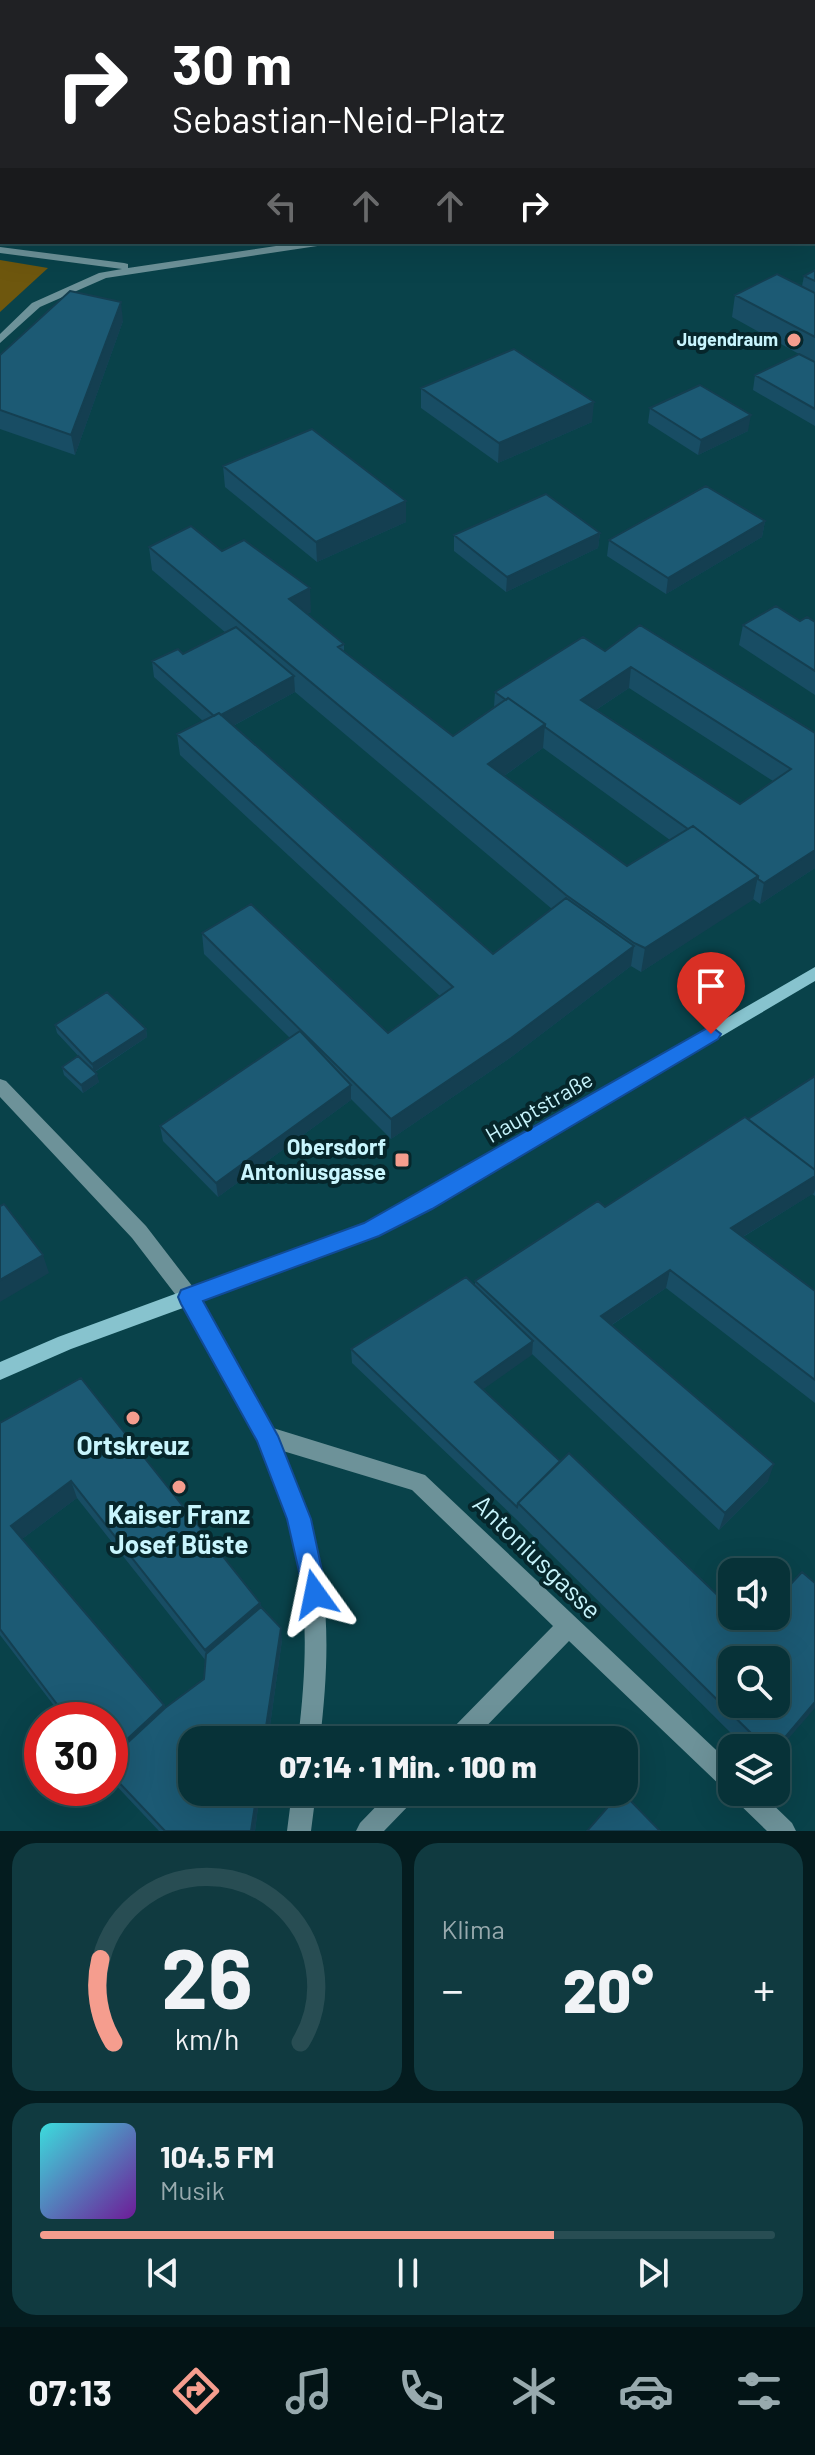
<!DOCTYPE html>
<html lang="de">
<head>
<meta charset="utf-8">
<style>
  :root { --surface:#073238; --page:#103a40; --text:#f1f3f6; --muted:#98aaae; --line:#284d53; --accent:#f59d8e }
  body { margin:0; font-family:Barlow,sans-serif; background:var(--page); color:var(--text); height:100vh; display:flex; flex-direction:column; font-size:30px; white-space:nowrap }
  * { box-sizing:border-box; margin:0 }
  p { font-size:26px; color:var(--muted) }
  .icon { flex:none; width:44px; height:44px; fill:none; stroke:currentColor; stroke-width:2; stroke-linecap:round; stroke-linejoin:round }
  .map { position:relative; height:1831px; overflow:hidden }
  .sheet { display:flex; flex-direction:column; gap:12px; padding:12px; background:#041c1f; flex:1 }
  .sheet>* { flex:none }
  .top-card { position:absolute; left:0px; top:0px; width:816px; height:244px; box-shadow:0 8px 32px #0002,0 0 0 2px var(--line); background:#202124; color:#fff; overflow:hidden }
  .buttons { position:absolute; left:718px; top:1558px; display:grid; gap:16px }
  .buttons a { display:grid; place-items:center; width:72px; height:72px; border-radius:16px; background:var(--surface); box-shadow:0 8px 32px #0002,0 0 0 2px var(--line); font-size:40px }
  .speed { position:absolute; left:24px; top:1702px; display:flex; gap:16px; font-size:40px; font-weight:700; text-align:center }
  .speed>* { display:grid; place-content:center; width:104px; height:104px; border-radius:50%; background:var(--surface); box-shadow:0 8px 32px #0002,0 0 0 2px var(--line); line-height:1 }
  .speed .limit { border:12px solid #d22; background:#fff; color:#111 }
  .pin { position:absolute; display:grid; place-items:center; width:68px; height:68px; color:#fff; margin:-82px -34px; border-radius:50% 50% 50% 0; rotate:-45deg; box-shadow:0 0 8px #0007 }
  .pin .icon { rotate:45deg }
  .me { position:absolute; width:88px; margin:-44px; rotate:348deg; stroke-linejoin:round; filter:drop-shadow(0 0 6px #0008) }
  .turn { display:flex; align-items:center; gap:28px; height:168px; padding:0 40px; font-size:36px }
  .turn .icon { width:104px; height:104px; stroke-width:2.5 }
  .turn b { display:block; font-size:56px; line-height:68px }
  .lanes { display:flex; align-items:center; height:76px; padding:0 40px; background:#0003; justify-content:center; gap:40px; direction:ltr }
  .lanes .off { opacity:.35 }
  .big { font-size:60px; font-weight:800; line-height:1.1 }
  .sheet .tile { flex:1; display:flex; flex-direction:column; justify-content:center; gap:12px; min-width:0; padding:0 28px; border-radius:24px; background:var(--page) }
  .sheet .dial { align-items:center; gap:0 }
  .dial svg { height:208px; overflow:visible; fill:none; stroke:var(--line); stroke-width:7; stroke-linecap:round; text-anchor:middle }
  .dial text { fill:var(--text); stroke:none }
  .song { display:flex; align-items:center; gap:24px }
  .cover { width:96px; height:96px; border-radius:12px; background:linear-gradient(135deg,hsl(180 70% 55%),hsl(280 70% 35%)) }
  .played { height:8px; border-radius:4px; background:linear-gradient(90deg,var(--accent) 70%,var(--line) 70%) }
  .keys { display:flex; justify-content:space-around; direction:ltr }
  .heat { display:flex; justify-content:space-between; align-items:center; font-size:44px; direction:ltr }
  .sheet .tiles { flex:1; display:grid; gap:12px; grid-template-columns:1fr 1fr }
  .tile:last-child { grid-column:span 2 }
  .trip { position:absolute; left:178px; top:1726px; width:460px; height:80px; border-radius:24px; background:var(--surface); box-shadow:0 8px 32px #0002,0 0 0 2px var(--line); font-weight:800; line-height:80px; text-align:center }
  .tabs { display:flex; height:128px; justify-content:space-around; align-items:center; background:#031416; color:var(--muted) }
  .tabs .icon { width:56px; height:56px }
  .tabs .current { color:var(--accent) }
  .tabs b { font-size:36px; color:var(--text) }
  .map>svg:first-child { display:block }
  .green { fill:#6e570e }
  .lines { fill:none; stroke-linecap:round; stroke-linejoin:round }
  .stream { fill:#44538a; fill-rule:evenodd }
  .minor { fill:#6d9299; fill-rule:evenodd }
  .tertiary { fill:#6d9299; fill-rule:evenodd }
  .secondary { fill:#87c3ce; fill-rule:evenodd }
  .wall { fill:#184d64; fill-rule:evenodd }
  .shaded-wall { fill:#143f51 }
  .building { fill:#1c5a74; stroke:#143f51; stroke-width:2; fill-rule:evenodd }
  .route { fill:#1a73e8; stroke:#114b97; stroke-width:2 }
  .poi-dot { fill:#f59d8e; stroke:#06262b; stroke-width:3 }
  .labels { text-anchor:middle; stroke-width:8; stroke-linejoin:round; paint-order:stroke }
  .far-poi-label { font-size:18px; font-weight:bold; fill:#c8f5fd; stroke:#06262b; text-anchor:end }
  .street-label { font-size:22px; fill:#c8f5fd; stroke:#06262b }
  .poi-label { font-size:22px; font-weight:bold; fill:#c8f5fd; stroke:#06262b; text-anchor:end }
  .near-poi-label { font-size:26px; font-weight:bold; fill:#c8f5fd; stroke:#06262b }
  .near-street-label { font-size:26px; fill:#c8f5fd; stroke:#06262b }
</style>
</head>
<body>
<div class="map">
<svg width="815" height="1831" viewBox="0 0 815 1831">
  <rect width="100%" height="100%" fill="#09424a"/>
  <path class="green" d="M0 260 48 268 0 312Z"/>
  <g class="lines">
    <path class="stream" d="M814 70H815V76H814Z
      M0 100 2 101V107L0 106Z
      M0 225H2V231H0Z"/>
    <path class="minor" d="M0 195H2V202H0Z
      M303 242H329L324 245 106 278 40 307 0 343V334L32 303 99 273 122 269 0 253V247L124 263 128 264V268Z
      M189 1288 196 1291 273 1428 425 1475 732 1765V1792H760L792 1823 796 1831H767L735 1800 732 1792 724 1789 569 1641 473 1740H446L449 1732 553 1626 412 1490 283 1451C329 1553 333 1630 320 1740H298C314 1608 304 1528 242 1409 222 1371 197 1336 179 1297L182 1291Z
      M292 1792H316L311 1831H287Z
      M390 1792H418L414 1800 384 1831H356L360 1823Z"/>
    <path class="tertiary" d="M0 1079 6 1081 146 1226 196 1291 199 1297 196 1303 189 1306 182 1303 132 1238 0 1097Z"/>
    <path class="secondary" d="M815 967V981L431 1208 379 1236 71 1349 0 1380V1362L58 1337 365 1224 419 1196Z"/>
  </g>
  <path class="wall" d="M2 140V170H0V142Z
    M815 270V426L753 390 755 375 799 354 732 317 735 295 802 286 804 276Z
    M123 321 75 455 0 429V355Z
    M421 388 592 422 498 463 421 408Z
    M650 408 748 431 698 455 648 423Z
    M223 466 406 501V522L317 562 225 487Z
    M765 521 762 537 666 594 607 556 609 540Z
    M600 533 598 548 506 592 454 551V535Z
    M149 547 222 551 311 612 307 614 344 644V651L453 736 494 707 495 692 605 651 815 733V868L760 904 753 899 641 972 631 966 510 1058 391 1139 351 1099V1100L218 1197 163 1141 160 1126 290 1038 204 954 202 933 388 1033 440 996 180 755 177 734 203 721 154 677 152 661 183 654 226 633 152 570ZM629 688 773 781 740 804 596 710ZM295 692 552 909 493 954 233 726ZM543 748 670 840 627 866 504 776Z
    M800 621 815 622V695L739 645 743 625Z
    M55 1025 146 1029 147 1037 95 1072 99 1082 83 1093 64 1075 62 1067 84 1062 57 1033Z
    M815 1076V1196L812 1194 743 1237 815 1291V1403L666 1288 612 1325 768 1481 719 1530 532 1354 483 1389 776 1748H746L516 1519 352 1363 351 1349 475 1286V1281L605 1207 748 1119Z
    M0 1423 260 1603 261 1607 282 1640 268 1740H192V1792H260L255 1831H159L110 1779V1720H65L0 1635ZM77 1498 206 1661 204 1679 165 1708 164 1705 22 1539Z"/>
  <path class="shaded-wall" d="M121 302 123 321 75 455 71 435Z
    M594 402 592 422 498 463 499 443Z
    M751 415 748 431 698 455 701 440Z
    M406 501V522L317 562 316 542Z
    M765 521 762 537 666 594 668 578Z
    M600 533 598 548 506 592 507 577Z
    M310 588 311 612 291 623 289 599Z
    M631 667 629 688 579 721 581 700Z
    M294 676 295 692 218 734 216 718Z
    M545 724 543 748 487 788 488 764Z
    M815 850V868L760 904 764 883Z
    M758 876 753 900 641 972 645 948Z
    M634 946 631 966 510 1058 391 1139V1119Z
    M146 1029 147 1037 94 1072 92 1064Z
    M97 1074 99 1082 83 1093 81 1085Z
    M351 1085V1100L218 1197 216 1183Z
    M815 1176V1189L814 1193 726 1247 731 1228Z
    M43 1255 49 1273 0 1302V1280Z
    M670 1270 666 1288 598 1334 601 1316Z
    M533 1341 532 1355 475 1395V1382Z
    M774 1464 768 1481 719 1530 725 1513Z
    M71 1481 77 1498 18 1542 11 1526Z
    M260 1603 263 1619 209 1665 205 1650Z
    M281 1628 282 1640 268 1740H264Z
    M815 1702V1708L776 1753V1748Z
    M164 1705 169 1719 110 1773V1755Z
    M257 1792H260L255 1831H251Z"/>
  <path class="building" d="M0 109H2V126H0Z
    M2 140V156H0V142Z
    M815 270V281L804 276Z
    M777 274 815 293V337L735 295Z
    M70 291 121 302 71 435 0 410V355Z
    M514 349 594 402 499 443 421 388Z
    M799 354 815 362V409L755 375Z
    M700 385 751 415 701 440 650 408Z
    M312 429 406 501 316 542 223 466Z
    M706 486 765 521 668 578 609 540Z
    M546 494 600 533 507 577 454 535Z
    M191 526 222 551 244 540 310 588 289 599 344 644 338 647 453 736 508 698 545 724 488 764 627 866 693 826 758 876 645 948 634 943 566 895 149 547Z
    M776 606 800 621 807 617 815 622V671L743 625Z
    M640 625 815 733V850L764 883 758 879V876L693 826 688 829 545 727V724L508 698 506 700 495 692 583 637 605 651ZM631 667 791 769 740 804 581 700Z
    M236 627 294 676 221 715 219 713 214 716 152 661 178 649 183 654Z
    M219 713 493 954 566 898 634 946 511 1038 391 1119 202 933 251 904 388 1033 453 987 177 734Z
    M107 992 146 1029 92 1064 55 1025Z
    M300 1031 351 1085 216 1183 160 1126Z
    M78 1056 97 1074 81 1085 62 1067Z
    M815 1076V1170L748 1119Z
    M745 1117 815 1170V1176L731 1228 815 1291V1380L670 1270 601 1316 774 1464 725 1513 475 1281 598 1201 605 1207Z
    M4 1204 43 1255 0 1280V1206Z
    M466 1277 533 1341 475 1382 560 1461 518 1503 517 1507 351 1349Z
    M81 1378 260 1603 205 1650 71 1481 11 1526 164 1705 110 1755V1720H69L0 1629V1423Z
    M569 1453 732 1609V1616H740L751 1627 761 1616H776V1600L802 1572 815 1583V1702L776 1748H766L518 1503ZM732 1660H776V1704H732Z
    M261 1607 281 1628 264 1740H192V1792H257L251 1831H165L110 1773V1759L165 1708 204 1679 206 1654Z
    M621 1792H622L660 1831H587Z"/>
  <path class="route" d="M711 1026 721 1034 718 1039 432 1209 379 1236 203 1301 278 1436 311 1519 327 1594 323 1602 315 1606 306 1602 287 1519 257 1441 181 1304 178 1297 181 1290 364 1223Z"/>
  <g class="poi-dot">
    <circle cx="794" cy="340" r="8"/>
    <rect x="394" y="1152" width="16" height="16" rx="4"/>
    <circle cx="133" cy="1418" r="8"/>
    <circle cx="179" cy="1487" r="8"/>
  </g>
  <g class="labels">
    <g class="far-poi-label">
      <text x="778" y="346">Jugendraum</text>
    </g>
    <g class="street-label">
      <text transform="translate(539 1107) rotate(-30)" y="8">Hauptstraße</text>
    </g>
    <g class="poi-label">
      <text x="386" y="1155">Obersdorf<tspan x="386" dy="25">Antoniusgasse</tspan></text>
    </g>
    <g class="near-poi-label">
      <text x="133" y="1455">Ortskreuz</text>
      <text x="179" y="1524">Kaiser Franz<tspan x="179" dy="30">Josef Büste</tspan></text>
    </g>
    <g class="near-street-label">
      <text transform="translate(537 1557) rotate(44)" y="9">Antoniusgasse</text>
    </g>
  </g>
</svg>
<div class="buttons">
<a><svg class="icon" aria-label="sound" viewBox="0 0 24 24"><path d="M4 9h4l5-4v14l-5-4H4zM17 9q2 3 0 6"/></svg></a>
<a><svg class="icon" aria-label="search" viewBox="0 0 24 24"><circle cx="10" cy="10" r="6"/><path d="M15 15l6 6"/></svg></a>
<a><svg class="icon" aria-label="layers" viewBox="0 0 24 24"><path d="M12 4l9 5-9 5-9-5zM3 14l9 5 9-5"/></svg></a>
</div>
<div class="speed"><div class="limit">30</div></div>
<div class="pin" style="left:711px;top:1034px;background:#d93025"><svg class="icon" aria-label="arrive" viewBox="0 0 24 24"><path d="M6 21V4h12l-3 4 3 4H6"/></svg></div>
<svg class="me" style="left:315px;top:1594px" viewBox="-20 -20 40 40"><path d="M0-17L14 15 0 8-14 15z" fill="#1a73e8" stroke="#fff" stroke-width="4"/></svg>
<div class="trip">07:14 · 1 Min. · 100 m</div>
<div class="top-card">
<div class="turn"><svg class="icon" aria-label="right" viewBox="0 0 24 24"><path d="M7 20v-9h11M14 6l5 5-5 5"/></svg><div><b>30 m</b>Sebastian-Neid-Platz</div></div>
<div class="lanes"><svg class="icon off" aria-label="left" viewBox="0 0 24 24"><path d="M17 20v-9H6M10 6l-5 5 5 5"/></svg><svg class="icon off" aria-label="ahead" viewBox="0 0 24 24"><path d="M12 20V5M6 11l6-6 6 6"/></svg><svg class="icon off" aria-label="ahead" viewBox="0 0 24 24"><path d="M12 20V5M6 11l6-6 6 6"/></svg><svg class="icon" aria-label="right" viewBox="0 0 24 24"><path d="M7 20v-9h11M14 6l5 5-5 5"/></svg></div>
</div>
</div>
<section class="sheet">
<div class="tiles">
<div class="tile dial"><svg viewBox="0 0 100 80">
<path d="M14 69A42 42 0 1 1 86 69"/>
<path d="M14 69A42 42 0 0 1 9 37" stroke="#f59d8e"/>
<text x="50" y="56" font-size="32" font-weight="700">26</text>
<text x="50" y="72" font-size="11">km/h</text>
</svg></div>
<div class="tile"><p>Klima</p>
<div class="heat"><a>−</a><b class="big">20°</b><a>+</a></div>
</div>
<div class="tile">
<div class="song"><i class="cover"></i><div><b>104.5 FM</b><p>Musik</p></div></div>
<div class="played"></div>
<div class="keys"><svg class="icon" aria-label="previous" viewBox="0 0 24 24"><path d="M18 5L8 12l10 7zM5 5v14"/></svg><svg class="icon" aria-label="pause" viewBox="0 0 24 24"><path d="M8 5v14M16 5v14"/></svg><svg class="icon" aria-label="next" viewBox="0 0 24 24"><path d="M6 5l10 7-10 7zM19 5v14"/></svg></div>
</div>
</div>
</section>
<nav class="tabs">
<b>07:13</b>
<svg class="icon current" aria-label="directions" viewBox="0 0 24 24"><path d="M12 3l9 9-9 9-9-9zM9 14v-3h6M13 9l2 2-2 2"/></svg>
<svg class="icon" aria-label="music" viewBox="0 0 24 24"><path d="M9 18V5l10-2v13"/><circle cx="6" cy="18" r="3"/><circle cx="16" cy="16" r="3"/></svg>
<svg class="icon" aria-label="phone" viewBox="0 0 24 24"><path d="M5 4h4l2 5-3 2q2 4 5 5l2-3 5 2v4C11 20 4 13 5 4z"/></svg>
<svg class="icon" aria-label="climate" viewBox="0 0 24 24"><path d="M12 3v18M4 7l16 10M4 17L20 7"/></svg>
<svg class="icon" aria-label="car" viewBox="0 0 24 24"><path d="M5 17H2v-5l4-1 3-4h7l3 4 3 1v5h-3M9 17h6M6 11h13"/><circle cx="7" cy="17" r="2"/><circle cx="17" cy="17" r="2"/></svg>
<svg class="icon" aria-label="filters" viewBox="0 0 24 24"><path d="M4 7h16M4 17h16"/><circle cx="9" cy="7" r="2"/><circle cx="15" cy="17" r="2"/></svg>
</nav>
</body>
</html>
